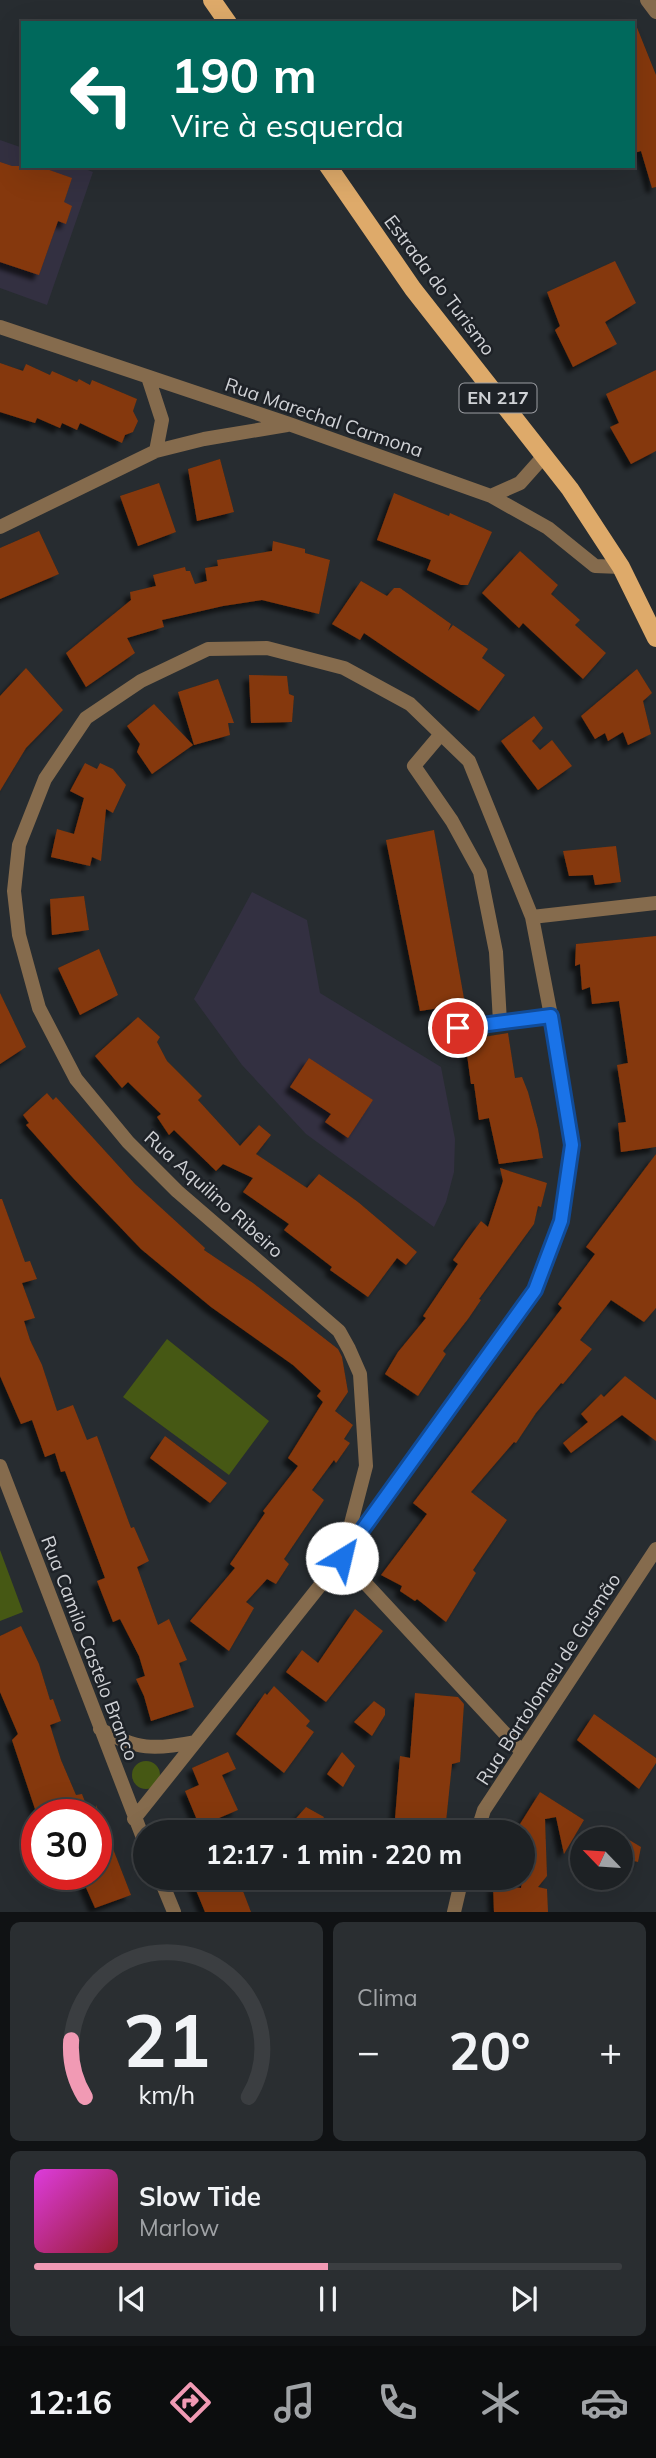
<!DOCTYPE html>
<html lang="pt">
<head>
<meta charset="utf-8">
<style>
  :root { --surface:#1d2124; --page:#2a2e31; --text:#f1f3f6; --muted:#a0a3a6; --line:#3b3e41; --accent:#f19ab4 }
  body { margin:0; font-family:Mulish,sans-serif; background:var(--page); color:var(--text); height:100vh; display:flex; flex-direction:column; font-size:26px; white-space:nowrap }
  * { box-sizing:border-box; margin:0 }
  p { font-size:23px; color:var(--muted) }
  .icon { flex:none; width:38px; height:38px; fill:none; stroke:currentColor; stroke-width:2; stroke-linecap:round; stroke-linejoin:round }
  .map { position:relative; height:1912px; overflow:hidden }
  .side { display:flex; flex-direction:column; gap:10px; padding:10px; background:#101214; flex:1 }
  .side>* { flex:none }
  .hud { position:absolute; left:21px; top:21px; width:614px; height:147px; border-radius:0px; box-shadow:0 7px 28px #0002,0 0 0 2px var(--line); background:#00695c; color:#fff; overflow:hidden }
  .needle { width:46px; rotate:295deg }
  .controls { position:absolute; left:570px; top:1827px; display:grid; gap:14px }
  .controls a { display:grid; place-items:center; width:63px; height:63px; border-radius:50%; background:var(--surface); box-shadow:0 7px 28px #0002,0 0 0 2px var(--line); font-size:35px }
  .speed { position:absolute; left:21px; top:1799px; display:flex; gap:14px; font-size:35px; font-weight:700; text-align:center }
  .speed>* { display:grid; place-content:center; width:91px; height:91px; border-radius:50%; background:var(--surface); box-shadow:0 7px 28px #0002,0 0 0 2px var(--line); line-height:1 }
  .speed .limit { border:10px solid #d22; background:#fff; color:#111 }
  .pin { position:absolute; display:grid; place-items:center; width:60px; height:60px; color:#fff; margin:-30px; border:4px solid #fff; border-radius:50%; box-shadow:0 2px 7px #0007 }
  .me { position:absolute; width:77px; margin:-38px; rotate:36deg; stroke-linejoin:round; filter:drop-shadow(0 0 5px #0008) }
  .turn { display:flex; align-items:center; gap:24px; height:147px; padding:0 35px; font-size:32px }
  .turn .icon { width:91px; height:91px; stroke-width:2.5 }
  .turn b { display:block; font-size:49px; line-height:60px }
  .big { font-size:52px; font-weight:700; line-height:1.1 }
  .side .tile { flex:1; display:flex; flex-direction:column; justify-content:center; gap:10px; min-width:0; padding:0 24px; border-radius:10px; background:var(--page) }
  .side .dial { align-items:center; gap:0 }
  .dial svg { height:182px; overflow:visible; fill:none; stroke:var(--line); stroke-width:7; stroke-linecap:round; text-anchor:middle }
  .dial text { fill:var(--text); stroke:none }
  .song { display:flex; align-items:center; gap:21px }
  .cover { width:84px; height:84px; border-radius:10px; background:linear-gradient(135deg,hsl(300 70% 55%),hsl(350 70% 35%)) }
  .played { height:7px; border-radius:4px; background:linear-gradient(90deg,var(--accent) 50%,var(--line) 50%) }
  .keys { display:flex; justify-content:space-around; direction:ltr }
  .heat { display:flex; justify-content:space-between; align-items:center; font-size:38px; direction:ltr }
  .side .tiles { flex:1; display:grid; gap:10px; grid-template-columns:1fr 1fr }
  .tile:last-child { grid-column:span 2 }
  .trip { position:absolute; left:133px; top:1820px; width:402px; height:70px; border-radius:35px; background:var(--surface); box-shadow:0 7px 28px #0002,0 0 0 2px var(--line); font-weight:700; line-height:70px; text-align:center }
  .menu { display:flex; height:112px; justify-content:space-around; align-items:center; background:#0c0d0e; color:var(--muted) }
  .menu .icon { width:49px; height:49px }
  .menu .on { color:var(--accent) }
  .menu b { font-size:32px; color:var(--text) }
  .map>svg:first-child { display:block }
  .education { fill:#333041 }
  .green { fill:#465814 }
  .building { fill:#85370a; filter:url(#shadow) }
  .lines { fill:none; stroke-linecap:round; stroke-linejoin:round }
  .minor { stroke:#856b4d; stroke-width:14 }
  .primary { stroke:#deaa6a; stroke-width:18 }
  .route-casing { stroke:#114b97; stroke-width:18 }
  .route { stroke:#1a73e8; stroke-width:12 }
  .labels { text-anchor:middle; stroke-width:5; stroke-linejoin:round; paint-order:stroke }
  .shield { fill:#1e2227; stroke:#9b9da2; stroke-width:2 }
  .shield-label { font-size:18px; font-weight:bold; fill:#d0d2d6 }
  .street-label { font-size:19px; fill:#d0d2d6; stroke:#1e2227 }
</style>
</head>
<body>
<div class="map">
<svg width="656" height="1912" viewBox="0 0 656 1912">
  <defs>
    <filter id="shadow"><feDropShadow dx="-5.5" dy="5.5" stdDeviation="2" flood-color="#0009"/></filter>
  </defs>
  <rect width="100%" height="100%" fill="#272c30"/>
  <path class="education" d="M0 140 23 148V166H77L93 172 47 305 0 288Z
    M252 892 307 920 320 993 441 1067 455 1139 454 1172 446 1202 434 1227 306 1134 242 1065 194 999Z"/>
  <path class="green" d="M167 1339 269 1421 229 1475 123 1397Z
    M0 1550 23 1612 0 1621Z
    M132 1775a14 14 0 1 1 28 0a14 14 0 1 1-28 0Z"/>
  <path class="building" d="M634 20 656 75V187L652 188 641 151 634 153Z
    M0 162 12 166H38L72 178 64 202 72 206 66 224 58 221 39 275 0 262Z
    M615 261 636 303 605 322 617 344 573 367 555 330 560 326 547 292Z
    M0 363 23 371 26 364 50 375 52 371 77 382 79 379 90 385 92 380 137 399 133 411 138 421 133 432 125 435 122 443 80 423 77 430 62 423 60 428 37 418 35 423 0 412Z
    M656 370V451L631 464 610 427 619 423 606 394Z
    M220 459 234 512 197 521 188 469Z
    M159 483 176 532 138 546 120 496Z
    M394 493 449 516 450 513 492 532 468 585H461L427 570 431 560 377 540Z
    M39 531 59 574 0 599V548Z
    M273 541 305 549V553L330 560 319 614 262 600 223 606 162 620 164 627 127 638 135 653 86 687 66 653 131 600 130 592 156 586 153 575 185 567 186 571H190L195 584 207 581 205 568 218 566 217 560 272 551Z
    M520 551 558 585 551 594 580 620 575 625 606 653 583 679 523 623 519 628 482 593Z
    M361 581 387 596 394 588H400L451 624 448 631 453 625 488 649 482 658 505 675 479 711 364 633 360 640 332 624Z
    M26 668 63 710 26 748 0 791V696Z
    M637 669 652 693 643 701 651 734 628 745 623 732 608 741 605 733 595 739 581 716Z
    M249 675 287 676 289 694 294 696 292 722 251 723Z
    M218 679 234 723H228L230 735 194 745 178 692Z
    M154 704 193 745 152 774 137 752 140 744 127 726Z
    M534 716 543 728 532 741 540 750 552 740 572 766 538 790 501 741Z
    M85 763 97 769 100 763 113 769 126 785 113 813 106 809 101 861 92 857 90 866 51 857 57 829 74 834 84 798 70 791Z
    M434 830 465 1004 420 1011 386 840Z
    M616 846 621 882 595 885 593 875 569 876 563 851Z
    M84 896 89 930 52 935 50 899Z
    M656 936V1147L621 1152 618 1123 626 1122 617 1065 628 1063 619 1001 592 1004 590 987 582 990 580 964 575 966 576 944Z
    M99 949 118 995 80 1015 58 968Z
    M0 993 26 1047 0 1064Z
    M138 1017 160 1037 157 1042 167 1061 202 1096 198 1100 240 1146 259 1125 271 1135 256 1154 307 1188 319 1174 358 1202 417 1252 406 1265 397 1258 368 1297 330 1270 332 1267 284 1230 289 1224 243 1192 253 1178 223 1164 216 1171 174 1130 169 1135 157 1117 161 1114 128 1082 122 1088 95 1056Z
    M508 1033 515 1078 522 1077 528 1092 538 1129 543 1158 499 1164 489 1118 479 1120 474 1084H471L465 1040Z
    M309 1058 373 1100 348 1138 325 1122 331 1114 290 1087Z
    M47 1093 53 1100 56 1097 135 1184 205 1248 204 1250 253 1283 338 1349 342 1357 348 1392 335 1411 353 1425 344 1439 350 1443 336 1463 334 1460 312 1490 324 1500 284 1559 289 1564 276 1584 267 1579 246 1602 254 1608 229 1651 190 1621 235 1568 230 1564 265 1513 263 1511 298 1466 288 1458 323 1402 317 1396 321 1391 293 1365 211 1307 141 1249 74 1179 26 1125 29 1123 23 1115Z
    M656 1154V1308L644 1322 611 1300 580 1340 592 1349 563 1384 561 1383 536 1413 516 1443 514 1442 471 1492 507 1520 473 1570 476 1573 446 1622 417 1599 415 1601 400 1591 402 1586 381 1575 427 1514 413 1503 562 1308 558 1304 595 1254 586 1247Z
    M500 1168 547 1183 541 1207 538 1206 534 1224 479 1299 481 1300 468 1319 443 1351 446 1354 418 1396 385 1374 398 1352 426 1318 423 1316 458 1264 453 1260 467 1240 481 1221 488 1227 503 1181Z
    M0 1199H2L25 1262 30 1261 37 1279 22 1283 35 1318 24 1321 30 1340 42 1365 57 1411 73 1405 87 1440 97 1436 131 1528 134 1527 149 1561 137 1567 158 1625 169 1619 187 1660 179 1663 194 1707 151 1721 144 1696 136 1679 145 1676 139 1656 120 1619 113 1622 97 1581 105 1578 65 1471 61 1472 55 1453 45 1457 32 1420 21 1424 0 1376Z
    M625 1376 656 1400V1441L622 1415 571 1453 563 1443 588 1422 581 1414 601 1394 604 1397Z
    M165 1436 227 1483 210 1503 150 1458Z
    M355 1609 383 1631 326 1702 286 1672 302 1650 318 1663Z
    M21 1626 39 1664 50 1700 53 1699 61 1721 50 1725 61 1760 76 1795 82 1794 90 1815H37L12 1740 18 1734 0 1692V1636Z
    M274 1686 310 1721 306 1726 314 1732 284 1773 236 1734 265 1693 267 1695Z
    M415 1693 458 1697 464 1704 460 1762 452 1764 446 1822 439 1823 438 1832H394L400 1756 410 1758Z
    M374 1701 385 1709V1715L372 1736 354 1722Z
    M594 1714 656 1758V1763L639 1789 577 1740Z
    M228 1752 236 1769 222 1775 238 1810 219 1818 224 1832H202L185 1791 199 1785 192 1768Z
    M342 1752 355 1766 343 1787 327 1774Z
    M540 1792 584 1820 564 1854 556 1817 545 1819 547 1876 538 1887 547 1889 548 1912H494L493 1885 521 1888 526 1854H523V1832H515Z
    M96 1805 131 1895 95 1908 80 1874H96Z
    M306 1807 324 1817 315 1832H284Z
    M626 1838 641 1847 638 1862 621 1858V1847Z
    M191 1878H238L251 1912H205Z"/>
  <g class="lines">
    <path class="minor" d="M647 0 656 12
      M0 327 289 424 491 496 548 528 595 566 621 567
      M148 377 162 420 156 451
      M491 496 520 483 544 456
      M0 527 156 451 204 439 287 425
      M441 734 414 766 452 821 480 872 496 952 500 1022
      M532 917 656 903
      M437 1031 551 1015
      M0 1466 145 1843
      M100 1729C137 1750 154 1750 195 1742
      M134 1819 342 1558 535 1290 561 1221 572 1145 557 1047 532 917 469 761 410 704 344 668 267 648 208 649 141 681 86 718 45 779 19 845 14 891 19 935 39 1008 76 1079 128 1142 177 1191 339 1331 349 1349 360 1374 366 1466 342 1558 522 1752
      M477 1832 484 1810 656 1549
      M160 1878 174 1912
      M454 1912 462 1878"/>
    <path class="primary" d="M212 0 228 23
      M328 166 413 289 570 489 621 567 656 638"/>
  </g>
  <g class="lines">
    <defs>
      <path id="route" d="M342 1558 535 1290 561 1221 572 1145 551 1016 458 1028"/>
    </defs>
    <use href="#route" class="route-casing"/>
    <use href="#route" class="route"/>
  </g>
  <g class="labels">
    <rect class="shield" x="459.5" y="383.5" width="77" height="29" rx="5"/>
    <g class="shield-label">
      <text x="498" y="404">EN 217</text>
    </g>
    <g class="street-label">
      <text transform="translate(440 285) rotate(53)" y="7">Estrada do Turismo</text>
      <text transform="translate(324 417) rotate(19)" y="7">Rua Marechal Carmona</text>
      <text transform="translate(214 1194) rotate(42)" y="7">Rua Aquilino Ribeiro</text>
      <text transform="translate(90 1648) rotate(69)" y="7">Rua Camilo Castelo Branco</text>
      <text transform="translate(548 1679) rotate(-57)" y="7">Rua Bartolomeu de Gusmão</text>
    </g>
  </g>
</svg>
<div class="controls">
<a><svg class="needle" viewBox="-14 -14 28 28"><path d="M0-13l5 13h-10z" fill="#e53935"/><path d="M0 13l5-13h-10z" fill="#a0a3a6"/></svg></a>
</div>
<div class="speed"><div class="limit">30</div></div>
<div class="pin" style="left:458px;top:1028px;background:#d93025"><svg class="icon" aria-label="arrive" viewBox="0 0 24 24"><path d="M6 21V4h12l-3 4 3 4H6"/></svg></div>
<svg class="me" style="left:342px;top:1558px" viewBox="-20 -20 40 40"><circle r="19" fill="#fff"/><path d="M0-13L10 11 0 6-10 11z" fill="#1a73e8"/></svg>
<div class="trip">12:17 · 1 min · 220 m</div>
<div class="hud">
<div class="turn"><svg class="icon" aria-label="left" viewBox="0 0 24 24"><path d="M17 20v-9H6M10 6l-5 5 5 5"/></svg><div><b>190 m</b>Vire à esquerda</div></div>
</div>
</div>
<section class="side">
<div class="tiles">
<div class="tile dial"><svg viewBox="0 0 100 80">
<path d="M14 69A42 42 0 1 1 86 69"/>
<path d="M14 69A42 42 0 0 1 8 44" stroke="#f19ab4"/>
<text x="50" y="56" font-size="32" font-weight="700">21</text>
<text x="50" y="72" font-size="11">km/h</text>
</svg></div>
<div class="tile"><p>Clima</p>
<div class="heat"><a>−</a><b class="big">20°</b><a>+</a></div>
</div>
<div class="tile">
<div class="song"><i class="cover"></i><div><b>Slow Tide</b><p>Marlow</p></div></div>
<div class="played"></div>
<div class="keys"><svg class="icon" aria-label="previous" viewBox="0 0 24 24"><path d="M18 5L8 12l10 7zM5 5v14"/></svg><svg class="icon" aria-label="pause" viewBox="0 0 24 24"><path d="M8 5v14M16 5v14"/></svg><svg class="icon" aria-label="next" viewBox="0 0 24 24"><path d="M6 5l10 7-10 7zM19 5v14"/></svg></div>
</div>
</div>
</section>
<nav class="menu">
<b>12:16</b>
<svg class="icon on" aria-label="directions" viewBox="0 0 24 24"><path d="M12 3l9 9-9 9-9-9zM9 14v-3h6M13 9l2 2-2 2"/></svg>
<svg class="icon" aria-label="music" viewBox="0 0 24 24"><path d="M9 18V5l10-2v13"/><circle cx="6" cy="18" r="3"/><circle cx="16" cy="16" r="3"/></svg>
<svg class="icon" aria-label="phone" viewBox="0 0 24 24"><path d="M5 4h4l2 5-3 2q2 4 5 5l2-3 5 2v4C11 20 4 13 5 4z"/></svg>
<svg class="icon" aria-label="climate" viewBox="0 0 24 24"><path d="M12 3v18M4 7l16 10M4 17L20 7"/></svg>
<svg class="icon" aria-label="car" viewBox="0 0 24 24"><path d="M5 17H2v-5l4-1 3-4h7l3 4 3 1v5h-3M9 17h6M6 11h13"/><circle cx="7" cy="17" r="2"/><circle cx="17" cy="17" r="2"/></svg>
</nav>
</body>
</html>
